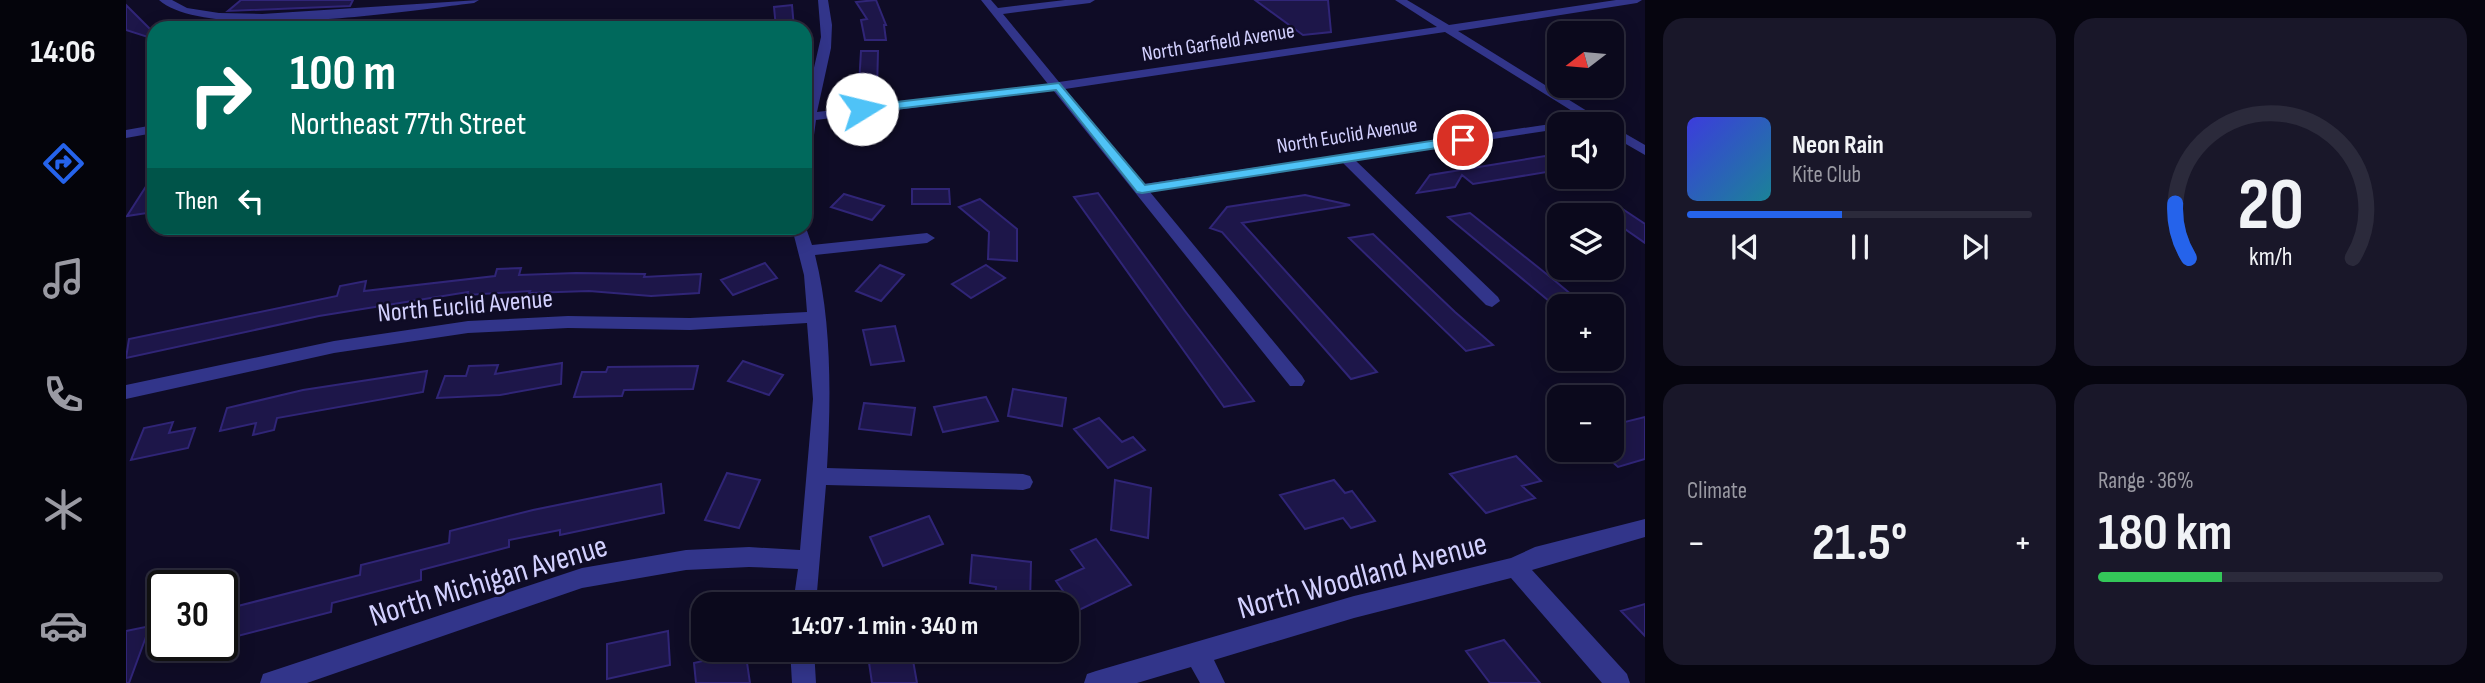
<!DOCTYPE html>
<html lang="en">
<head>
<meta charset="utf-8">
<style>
  :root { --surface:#0b091c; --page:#191729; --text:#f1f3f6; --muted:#9a9aa3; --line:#2b2a3b; --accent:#2563eb }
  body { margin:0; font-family:"Sofia Sans Condensed",sans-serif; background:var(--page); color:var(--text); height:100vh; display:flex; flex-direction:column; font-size:26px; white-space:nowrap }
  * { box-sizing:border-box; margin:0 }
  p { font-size:23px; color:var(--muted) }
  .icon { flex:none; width:38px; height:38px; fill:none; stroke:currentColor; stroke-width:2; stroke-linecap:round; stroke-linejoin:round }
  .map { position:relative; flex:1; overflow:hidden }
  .sheet { display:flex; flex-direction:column; gap:18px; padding:18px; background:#06050f; width:840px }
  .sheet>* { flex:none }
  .hud { position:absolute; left:21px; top:21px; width:665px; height:214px; border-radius:21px; box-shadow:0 4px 18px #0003,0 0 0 2px var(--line); background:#00695c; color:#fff; overflow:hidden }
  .needle { width:46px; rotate:254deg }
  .controls { position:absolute; left:1421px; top:21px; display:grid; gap:14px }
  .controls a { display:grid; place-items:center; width:77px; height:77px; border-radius:14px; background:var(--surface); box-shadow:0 4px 18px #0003,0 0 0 2px var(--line); font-size:35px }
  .speed { position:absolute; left:21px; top:570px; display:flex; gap:14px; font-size:35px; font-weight:700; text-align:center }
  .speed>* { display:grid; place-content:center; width:91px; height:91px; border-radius:50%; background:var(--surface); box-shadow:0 4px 18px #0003,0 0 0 2px var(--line); line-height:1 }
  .speed .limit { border:4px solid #111; border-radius:10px; background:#fff; color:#111 }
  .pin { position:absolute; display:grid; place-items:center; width:60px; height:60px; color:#fff; margin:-30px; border:4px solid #fff; border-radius:50%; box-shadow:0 2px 7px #0007 }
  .me { position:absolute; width:77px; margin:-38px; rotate:81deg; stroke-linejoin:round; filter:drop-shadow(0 0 5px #0008) }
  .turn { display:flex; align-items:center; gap:24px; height:147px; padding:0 28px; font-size:32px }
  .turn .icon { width:91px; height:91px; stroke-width:2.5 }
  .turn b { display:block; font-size:49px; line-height:60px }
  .then { display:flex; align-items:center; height:66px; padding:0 28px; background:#0003; gap:14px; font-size:26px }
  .big { font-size:52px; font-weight:700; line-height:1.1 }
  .sheet .widget { flex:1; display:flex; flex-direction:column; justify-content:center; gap:10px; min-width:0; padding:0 24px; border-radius:21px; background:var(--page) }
  .sheet .dial { align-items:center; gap:0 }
  .dial svg { height:182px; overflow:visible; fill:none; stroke:var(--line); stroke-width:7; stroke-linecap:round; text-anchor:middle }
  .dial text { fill:var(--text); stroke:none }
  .song { display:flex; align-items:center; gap:21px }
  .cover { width:84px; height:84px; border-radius:10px; background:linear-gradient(135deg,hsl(240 70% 55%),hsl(190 70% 35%)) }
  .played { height:7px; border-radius:4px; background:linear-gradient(90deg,var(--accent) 45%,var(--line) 45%) }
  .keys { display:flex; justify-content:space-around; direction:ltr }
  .heat { display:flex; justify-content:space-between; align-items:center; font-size:38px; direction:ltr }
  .charge { height:10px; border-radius:5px; background:linear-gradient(90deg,#34c759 36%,var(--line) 0) }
  .sheet .tiles { flex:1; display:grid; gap:18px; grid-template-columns:repeat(2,1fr) }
  .trip { position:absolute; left:565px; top:592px; width:388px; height:70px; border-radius:21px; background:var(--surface); box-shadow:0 4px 18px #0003,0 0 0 2px var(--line); font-weight:700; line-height:70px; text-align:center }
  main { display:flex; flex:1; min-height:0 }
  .tabs { display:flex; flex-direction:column; width:126px; justify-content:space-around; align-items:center; background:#04040b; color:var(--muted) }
  .tabs .icon { width:49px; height:49px }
  .tabs .current { color:var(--accent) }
  .tabs b { font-size:32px; color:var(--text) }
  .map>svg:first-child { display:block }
  .building { fill:#1d1649; stroke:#302577; stroke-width:2 }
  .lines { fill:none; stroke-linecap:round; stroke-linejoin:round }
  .minor { fill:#32358a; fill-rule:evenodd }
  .route { fill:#4fc3f7; stroke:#337fa1; stroke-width:2 }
  .labels { text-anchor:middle; stroke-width:5; stroke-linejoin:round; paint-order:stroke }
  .far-street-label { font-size:21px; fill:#d3d1ff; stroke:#0f0c26 }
  .street-label { font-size:26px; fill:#d3d1ff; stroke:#0f0c26 }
  .near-street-label { font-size:32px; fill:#d3d1ff; stroke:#0f0c26 }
</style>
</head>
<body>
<main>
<nav class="tabs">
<b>14:06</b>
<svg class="icon current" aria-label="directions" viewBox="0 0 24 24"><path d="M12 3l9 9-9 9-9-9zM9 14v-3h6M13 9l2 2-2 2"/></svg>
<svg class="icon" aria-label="music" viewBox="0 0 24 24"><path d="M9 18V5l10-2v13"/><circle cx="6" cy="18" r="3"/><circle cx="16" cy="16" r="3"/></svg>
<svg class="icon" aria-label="phone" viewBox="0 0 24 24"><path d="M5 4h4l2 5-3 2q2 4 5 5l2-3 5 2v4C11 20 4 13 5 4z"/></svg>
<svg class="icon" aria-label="climate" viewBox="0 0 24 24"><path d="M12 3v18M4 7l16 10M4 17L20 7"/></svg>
<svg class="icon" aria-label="car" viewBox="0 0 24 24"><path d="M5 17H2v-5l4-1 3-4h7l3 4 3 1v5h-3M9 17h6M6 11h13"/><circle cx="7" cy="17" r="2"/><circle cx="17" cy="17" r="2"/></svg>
</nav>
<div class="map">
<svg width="1519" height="683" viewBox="0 0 1519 683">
  <rect width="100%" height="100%" fill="#0f0c26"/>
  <path class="building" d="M115 0H227L224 6 102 11Z
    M750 0 760 25H758L760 40H739L735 20 741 19 730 2Z
    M1129 0H1202L1205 32 1177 35Z
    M0 5 28 33V39L0 30Z
    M666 5 668 28H650L648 7Z
    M90 21 136 24 214 21 209 28H82Z
    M735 51H752L751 91 733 85Z
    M1419 156 1433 166V170L1347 184 1336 175 1329 187 1291 193 1304 175Z
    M28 174V212L1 216Z
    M786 189H823L824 204H786Z
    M972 193 1059 311 1128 401 1098 407 948 197Z
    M718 194 758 206 746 220 705 207Z
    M1179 195 1224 205 1116 223 1251 372 1225 379 1096 232 1084 228 1101 207Z
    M854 199 891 229V261L862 259 863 232 833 207Z
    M1489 204 1519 224V243L1486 220V215H1478L1467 207Z
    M1344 213 1428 280 1459 306H1429L1322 217Z
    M1247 234 1329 312 1367 345 1340 351 1223 238Z
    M639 263 651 278 607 295 595 280Z
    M754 265 778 275 755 301 730 291Z
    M860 265 879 278 845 298 826 284Z
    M395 268 393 275 450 273 519 274 518 277 575 274 573 293 525 296 463 291 403 293 404 291 341 295 342 292 193 316 0 358 3 339 211 296 214 286 240 281 238 291 369 276 371 269Z
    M769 326 778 361 745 365 737 330Z
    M617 361 657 375 643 395 602 381Z
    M436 363 435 384 374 395 311 398 319 376H340L343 366 372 365 369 374Z
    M572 366 567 389 498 390 496 396 448 397 456 372H480L482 367Z
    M301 371 297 392 151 418 148 430 127 435 130 423 94 431 101 408 177 390Z
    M887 389 940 398 936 426 882 416Z
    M860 397 872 421 817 432 808 407Z
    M738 403 789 408 785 435 733 429Z
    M1486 411 1499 422 1519 417V459L1492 467 1473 450H1486Z
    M973 418 996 442 1007 437 1019 450 982 468 948 429Z
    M47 422 43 433 69 428 62 448 5 460 18 428Z
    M1390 456 1415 481 1396 486 1409 498 1360 513 1324 474Z
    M601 473 634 480 613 528 579 520Z
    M989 480 1025 488 1022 538 985 530Z
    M1208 480 1219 493 1226 491 1249 521 1225 528 1217 518 1179 529 1154 495Z
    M535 484 538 513 434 535V530L383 540V547L295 570V580L206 603 205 612 96 640V610L234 575 235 565 323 543 324 531 407 510Z
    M803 516 817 544 757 566 744 537Z
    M970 539 1005 585 951 611 930 581 958 568 945 550Z
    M846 555 905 562 904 602 869 597 870 587 844 583Z
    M1519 604V636L1495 611Z
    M24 626 3 683H0V631Z
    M542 631 544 665 481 679V644Z
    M1378 640 1414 683H1364L1340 651Z
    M580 649H619L624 683H570L568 663 581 660Z
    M741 649H785L791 683H746Z"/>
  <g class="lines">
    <path class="minor" d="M33 0H46L61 8 93 13 136 14 353 0 348 3C283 11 80 42 33 0Z
      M692 0H702L706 25 705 48 691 112 922 84 855 0H865L872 8 939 0H969L964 3 877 14 933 82 1311 27 1269 0H1281L1323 25 1490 0H1516L1511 3 1332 31 1482 124H1467L1319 32 939 89 1018 184 1438 122 1439 124H1433V129L1229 160 1372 297 1374 301 1366 307 1360 305 1216 162 1024 192 1176 376 1179 381 1176 386H1164L927 90 690 120 686 150 679 154V107L695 37Z
      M28 125V133L0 138V130Z
      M1486 126 1519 145V155L1486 136Z
      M679 225 686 245 801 233 809 238 801 243 689 255C706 322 705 399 701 468L897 474 904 476 907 482 904 488 897 490 700 485 690 604H667L672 569 623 567 560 570 456 588 181 683H134L137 674 146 671 456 568 560 550 623 547 674 550 687 399 681 323 564 330 442 328 342 333 208 353 0 399V385L208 341 342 321 442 316 564 318 681 312 678 275 666 228H679Z
      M1519 519V537L1406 570 1501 674 1504 683H1476L1385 578 1228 618 1088 660 1099 683H1074L1065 667 1011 683H958L961 674 970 671 1228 596 1385 558 1409 547Z
      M664 649H688L690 683H666Z"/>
  </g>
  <path class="route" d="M933 83 1019 185 1337 136 1343 140 1337 144 1016 193 1011 192 930 90 736 113 731 109 736 106Z"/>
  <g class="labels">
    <g class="far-street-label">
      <text transform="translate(1092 42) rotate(-9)" y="7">North Garfield Avenue</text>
      <text transform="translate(1221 135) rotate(-9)" y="7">North Euclid Avenue</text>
    </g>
    <g class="street-label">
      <text transform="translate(339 305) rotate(-5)" y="9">North Euclid Avenue</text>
    </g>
    <g class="near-street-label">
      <text transform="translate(1236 575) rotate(-15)" y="11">North Woodland Avenue</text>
      <text transform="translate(362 580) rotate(-17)" y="11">North Michigan Avenue</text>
    </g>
  </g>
</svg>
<div class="controls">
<a><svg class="needle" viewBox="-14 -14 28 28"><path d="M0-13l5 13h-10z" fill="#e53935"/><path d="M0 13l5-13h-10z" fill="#9a9aa3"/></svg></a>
<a><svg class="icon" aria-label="sound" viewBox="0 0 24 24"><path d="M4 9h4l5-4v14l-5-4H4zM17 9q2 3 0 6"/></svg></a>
<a><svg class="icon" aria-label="layers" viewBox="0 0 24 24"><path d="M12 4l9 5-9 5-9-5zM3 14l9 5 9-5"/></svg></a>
<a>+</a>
<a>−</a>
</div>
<div class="speed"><div class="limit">30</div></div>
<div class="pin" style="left:1337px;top:140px;background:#d93025"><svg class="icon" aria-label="arrive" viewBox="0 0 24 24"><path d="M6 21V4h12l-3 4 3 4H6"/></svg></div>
<svg class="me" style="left:736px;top:109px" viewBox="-20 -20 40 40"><circle r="19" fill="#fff"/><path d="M0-13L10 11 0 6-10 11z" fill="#4fc3f7"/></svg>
<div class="trip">14:07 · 1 min · 340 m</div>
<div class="hud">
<div class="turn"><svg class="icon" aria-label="right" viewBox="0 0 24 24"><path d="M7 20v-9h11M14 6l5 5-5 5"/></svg><div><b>100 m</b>Northeast 77th Street</div></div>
<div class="then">Then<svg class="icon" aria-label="left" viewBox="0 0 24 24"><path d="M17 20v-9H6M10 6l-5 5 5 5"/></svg></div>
</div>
</div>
<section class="sheet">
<div class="tiles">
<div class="widget">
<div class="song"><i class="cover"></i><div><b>Neon Rain</b><p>Kite Club</p></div></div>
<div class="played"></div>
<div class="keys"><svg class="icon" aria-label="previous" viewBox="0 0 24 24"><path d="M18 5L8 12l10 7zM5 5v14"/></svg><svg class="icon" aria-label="pause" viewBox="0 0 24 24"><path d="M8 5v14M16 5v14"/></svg><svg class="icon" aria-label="next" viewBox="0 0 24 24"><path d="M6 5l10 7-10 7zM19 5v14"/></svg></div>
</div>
<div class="widget dial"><svg viewBox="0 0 100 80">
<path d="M14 69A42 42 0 1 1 86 69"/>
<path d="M14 69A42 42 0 0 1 8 45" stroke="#2563eb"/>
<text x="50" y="56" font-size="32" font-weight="700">20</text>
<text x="50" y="72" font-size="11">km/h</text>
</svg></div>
<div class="widget"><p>Climate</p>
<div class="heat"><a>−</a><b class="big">21.5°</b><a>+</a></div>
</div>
<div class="widget"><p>Range · 36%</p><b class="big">180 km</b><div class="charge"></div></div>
</div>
</section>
</main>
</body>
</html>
